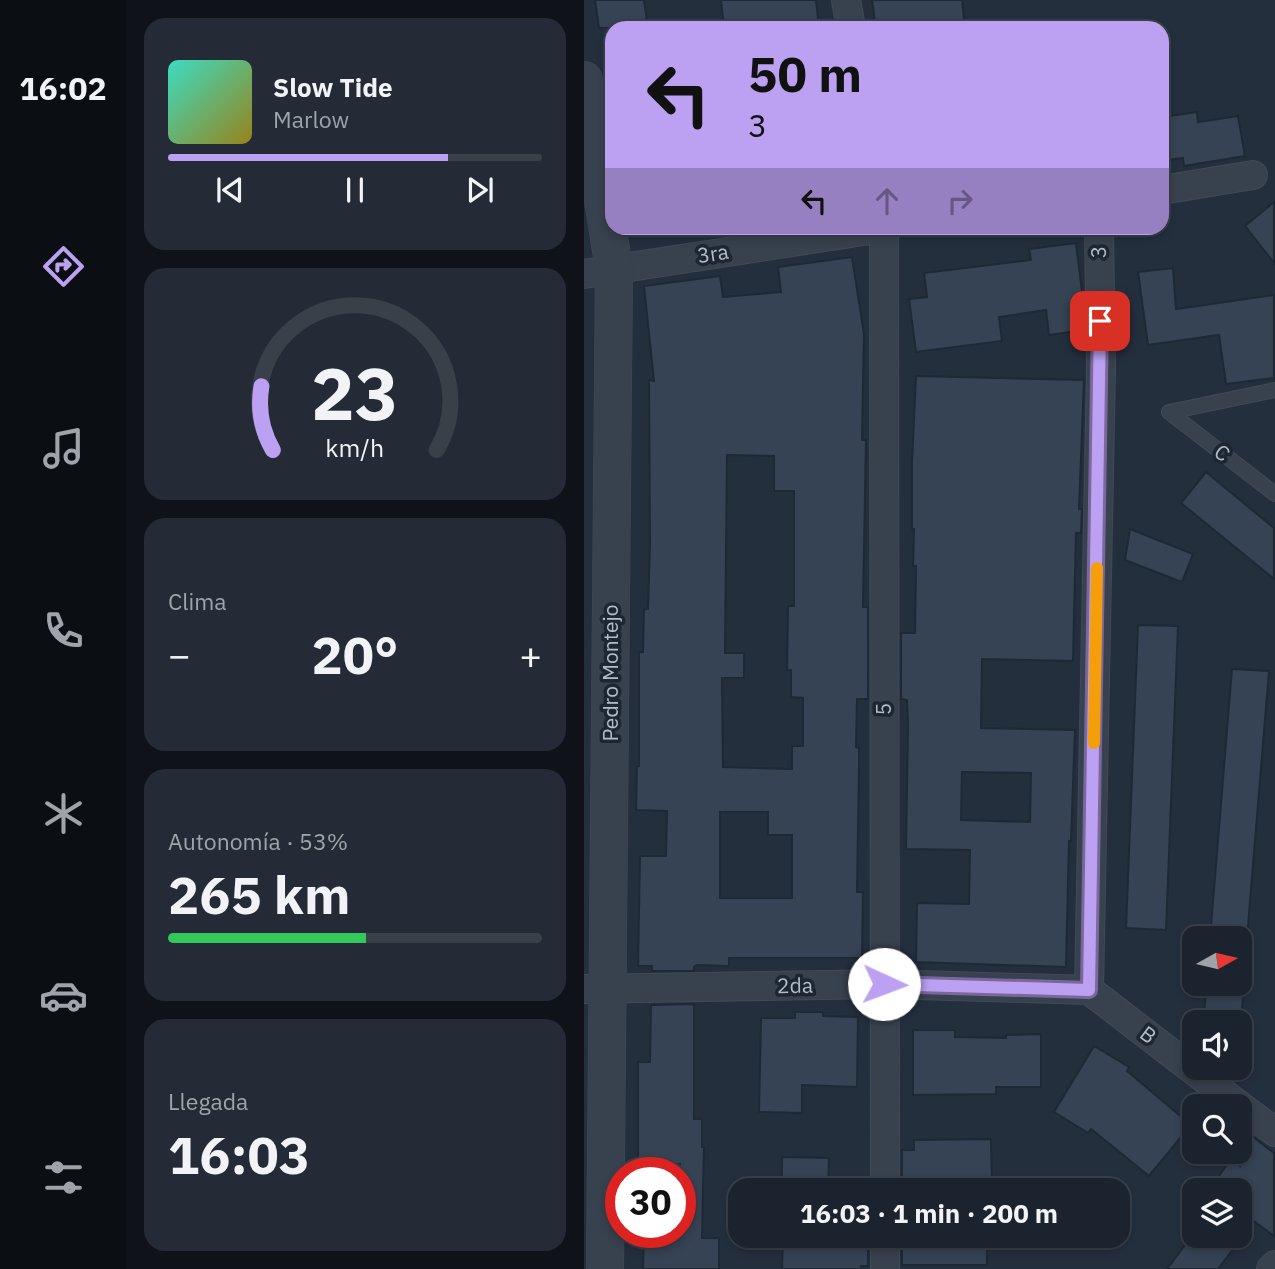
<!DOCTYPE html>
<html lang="es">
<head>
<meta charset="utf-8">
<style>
  :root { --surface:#1b232e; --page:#242b36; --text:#f1f3f6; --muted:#a0a4aa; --line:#39404a; --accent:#bca0f2 }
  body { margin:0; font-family:"IBM Plex Sans",sans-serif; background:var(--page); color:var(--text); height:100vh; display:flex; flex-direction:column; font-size:26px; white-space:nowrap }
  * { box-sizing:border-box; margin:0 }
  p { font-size:23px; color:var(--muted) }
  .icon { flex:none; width:38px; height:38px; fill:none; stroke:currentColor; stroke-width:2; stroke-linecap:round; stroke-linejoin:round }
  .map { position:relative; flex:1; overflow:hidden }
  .sheet { display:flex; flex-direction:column; gap:18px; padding:18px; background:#0f1319; width:458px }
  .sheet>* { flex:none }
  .guide { position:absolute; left:21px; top:21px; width:564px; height:214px; border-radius:21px; box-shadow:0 4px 10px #0003,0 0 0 2px var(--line); background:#bca0f2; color:#111; overflow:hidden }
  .needle { width:46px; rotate:82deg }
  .fabs { position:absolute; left:598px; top:926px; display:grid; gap:14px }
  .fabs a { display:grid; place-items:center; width:70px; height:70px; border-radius:14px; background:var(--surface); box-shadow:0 4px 10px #0003,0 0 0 2px var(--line); font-size:35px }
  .speed { position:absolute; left:21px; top:1157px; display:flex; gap:14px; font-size:35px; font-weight:700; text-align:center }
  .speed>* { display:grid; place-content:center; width:91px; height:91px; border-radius:50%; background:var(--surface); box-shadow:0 4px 10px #0003,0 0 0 2px var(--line); line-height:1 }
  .speed .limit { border:10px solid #d22; background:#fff; color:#111 }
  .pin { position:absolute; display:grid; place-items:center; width:60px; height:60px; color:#fff; margin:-30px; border-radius:14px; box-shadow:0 4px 10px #0006 }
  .me { position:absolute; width:77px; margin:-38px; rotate:92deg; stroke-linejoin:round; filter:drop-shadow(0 0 5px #0008) }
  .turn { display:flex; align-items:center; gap:24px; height:147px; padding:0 28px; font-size:32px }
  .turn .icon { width:91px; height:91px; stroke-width:2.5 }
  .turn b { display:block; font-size:49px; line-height:60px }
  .lanes { display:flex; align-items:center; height:66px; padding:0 28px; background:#0003; justify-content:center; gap:35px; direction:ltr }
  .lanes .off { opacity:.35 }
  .big { font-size:52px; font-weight:700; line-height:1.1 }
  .sheet .widget { flex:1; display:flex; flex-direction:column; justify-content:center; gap:10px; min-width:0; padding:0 24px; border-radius:21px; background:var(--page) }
  .sheet .dial { align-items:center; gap:0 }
  .dial svg { height:182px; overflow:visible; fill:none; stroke:var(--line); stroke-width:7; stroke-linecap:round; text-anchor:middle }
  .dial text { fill:var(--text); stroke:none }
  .song { display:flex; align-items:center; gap:21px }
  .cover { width:84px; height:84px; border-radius:10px; background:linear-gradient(135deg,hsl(170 70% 55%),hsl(50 70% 35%)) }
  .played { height:7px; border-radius:4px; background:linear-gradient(90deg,var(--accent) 75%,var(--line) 75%) }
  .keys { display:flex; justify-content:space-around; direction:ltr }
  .heat { display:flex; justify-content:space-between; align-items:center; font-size:38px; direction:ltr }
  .charge { height:10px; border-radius:5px; background:linear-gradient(90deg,#34c759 53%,var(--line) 0) }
  .trip { position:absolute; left:144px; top:1178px; width:402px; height:70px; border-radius:21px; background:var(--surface); box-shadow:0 4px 10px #0003,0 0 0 2px var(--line); font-weight:700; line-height:70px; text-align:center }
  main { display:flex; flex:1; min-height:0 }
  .dock { display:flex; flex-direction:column; width:126px; justify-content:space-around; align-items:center; background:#0b0e12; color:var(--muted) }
  .dock .icon { width:49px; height:49px }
  .dock .current { color:var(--accent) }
  .dock b { font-size:32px; color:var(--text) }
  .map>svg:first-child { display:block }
  .building { fill:#364354; stroke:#1f2835; stroke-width:2; fill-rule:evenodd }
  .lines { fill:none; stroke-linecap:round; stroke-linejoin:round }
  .service-casing { stroke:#414a57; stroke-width:16 }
  .minor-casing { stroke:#414a57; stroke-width:30 }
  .tertiary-casing { stroke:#414a57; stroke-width:38 }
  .service { stroke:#38414e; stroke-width:14 }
  .minor { stroke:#38414e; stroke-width:28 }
  .tertiary { stroke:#38414e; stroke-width:37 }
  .route-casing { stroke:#7a689d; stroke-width:18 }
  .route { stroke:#bca0f2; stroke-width:12 }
  .slow { stroke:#f59e0b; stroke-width:12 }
  .labels { text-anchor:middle; stroke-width:7; stroke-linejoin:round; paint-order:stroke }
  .street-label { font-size:21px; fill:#b4bcc9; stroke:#1d2633 }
</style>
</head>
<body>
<main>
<nav class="dock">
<b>16:02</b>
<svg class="icon current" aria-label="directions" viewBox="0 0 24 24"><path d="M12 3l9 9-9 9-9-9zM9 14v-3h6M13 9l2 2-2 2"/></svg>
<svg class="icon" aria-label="music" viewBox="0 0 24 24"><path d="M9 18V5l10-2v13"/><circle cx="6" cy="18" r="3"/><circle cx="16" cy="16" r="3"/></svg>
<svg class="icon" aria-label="phone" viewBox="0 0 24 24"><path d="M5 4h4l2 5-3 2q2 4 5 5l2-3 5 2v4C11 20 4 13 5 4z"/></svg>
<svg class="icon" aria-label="climate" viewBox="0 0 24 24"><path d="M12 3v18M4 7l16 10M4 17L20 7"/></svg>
<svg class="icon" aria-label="car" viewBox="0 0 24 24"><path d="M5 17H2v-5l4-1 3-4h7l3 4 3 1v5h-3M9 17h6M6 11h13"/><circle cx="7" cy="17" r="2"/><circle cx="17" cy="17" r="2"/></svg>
<svg class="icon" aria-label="filters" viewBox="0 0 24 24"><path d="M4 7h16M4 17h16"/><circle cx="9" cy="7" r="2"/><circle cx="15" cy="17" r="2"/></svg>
</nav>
<section class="sheet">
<div class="widget">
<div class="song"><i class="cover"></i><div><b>Slow Tide</b><p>Marlow</p></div></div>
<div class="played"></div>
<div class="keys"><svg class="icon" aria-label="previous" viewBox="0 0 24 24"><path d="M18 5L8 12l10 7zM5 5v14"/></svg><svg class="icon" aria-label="pause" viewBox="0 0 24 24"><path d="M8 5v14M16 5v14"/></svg><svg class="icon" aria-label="next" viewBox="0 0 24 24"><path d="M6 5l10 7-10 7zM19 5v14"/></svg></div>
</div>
<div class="widget dial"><svg viewBox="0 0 100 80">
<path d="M14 69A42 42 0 1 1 86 69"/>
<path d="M14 69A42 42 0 0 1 9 41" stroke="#bca0f2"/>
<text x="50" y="56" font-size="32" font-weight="700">23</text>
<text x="50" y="72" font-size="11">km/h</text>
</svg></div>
<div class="widget"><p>Clima</p>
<div class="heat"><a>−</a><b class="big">20°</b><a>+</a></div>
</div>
<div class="widget"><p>Autonomía · 53%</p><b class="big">265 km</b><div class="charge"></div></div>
<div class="widget"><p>Llegada</p><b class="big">16:03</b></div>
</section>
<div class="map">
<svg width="691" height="1269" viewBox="0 0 691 1269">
  <rect width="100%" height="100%" fill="#242f3e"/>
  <path class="building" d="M11 0H60L64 28H15Z
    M137 0H232L235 28H140Z
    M288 0H378L381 28H292Z
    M613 112 614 122 654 116 661 156 600 166 599 158 578 161V117Z
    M690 202V263L661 226Z
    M492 243 499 300 500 330 465 335 462 310 415 317 418 341 332 352 325 299 343 297 340 273 447 260 445 249Z
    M268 257 280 334 278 440H282L279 607H284V699H273L272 747 275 748V770L273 892H279L278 958H145V966L113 965 110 967V971H68V966H54L56 856H82L83 811 52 810 53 766H55V652H59L60 609H64L66 543 65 380 70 381 60 286 136 276 139 297 197 292 194 267ZM143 455 190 456V491H210V606H204L203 670H207V697L219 698V746H208V769L139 767 138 678H160V653H141ZM136 812H184V835H208V898H136Z
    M589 268 592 309 690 295V378L642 384 635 335 564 345 554 272Z
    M332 376 500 380 495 509H498L497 533H492L489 661 398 659 397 728 491 730 487 841H485L482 967 332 962 333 903 385 904 386 850 322 849 324 722 323 700 317 699V633H331L332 566H329L330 529H328V462ZM378 772 447 773 446 822 377 820Z
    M622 472 690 528V579L597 503Z
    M546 529 609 554 598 582 541 560Z
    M554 625 594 626 582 930 542 928Z
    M648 669 685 671 663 938H626Z
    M623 984H660L657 1022H619Z
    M110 1004V1119H118V1147H120L118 1238H135V1269H59L60 1237H96V1164L54 1163V1062H66L67 1005Z
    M211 1012H239V1016L274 1017 273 1087 218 1085V1113L175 1112 177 1018H211Z
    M329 1030H371V1037L422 1038V1035L457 1034V1087H412V1094L329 1095Z
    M510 1046 545 1067 543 1071 607 1125 565 1176 507 1129 504 1133 470 1112Z
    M656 1127 690 1153V1236L656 1211V1190H625L647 1159 656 1166Z
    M407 1139 408 1185 374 1186V1190H318V1150H330V1140Z
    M198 1157 245 1158 244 1189 198 1188Z
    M199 1236H284V1266H277V1269H198Z
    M318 1236H403V1265H318Z
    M608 1236H659L634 1269H583Z"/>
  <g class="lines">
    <defs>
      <path id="service" d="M585 412 691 494
        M585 412 691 390"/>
      <path id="minor" d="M262 0 267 28
        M578 190 669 175
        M300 228 301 1190
        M0 274 299 228
        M0 989 300 984 505 990
        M505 990 517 368 515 228
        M505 990 656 1106
        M656 1106 691 1132
        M301 1236V1269
        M687 1269 691 1265"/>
      <path id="tertiary" d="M0 80 30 269 21 1269"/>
    </defs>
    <use href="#service" class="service-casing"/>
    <use href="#minor" class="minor-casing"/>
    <use href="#tertiary" class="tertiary-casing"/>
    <use href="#service" class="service"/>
    <use href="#minor" class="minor"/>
    <use href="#tertiary" class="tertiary"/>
  </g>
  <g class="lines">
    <defs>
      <path id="route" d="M300 984 505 990 516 321"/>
    </defs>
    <use href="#route" class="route-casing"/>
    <use href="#route" class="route"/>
    <path class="slow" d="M510 743 513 568"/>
  </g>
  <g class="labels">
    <g class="street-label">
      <text transform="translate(515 252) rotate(-91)" y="7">3</text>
      <text transform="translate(129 254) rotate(-9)" y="7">3ra</text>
      <text transform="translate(638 453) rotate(37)" y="7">C</text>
      <text transform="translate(27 673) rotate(-90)" y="7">Pedro Montejo</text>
      <text transform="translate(300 709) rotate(-90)" y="7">5</text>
      <text transform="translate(211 986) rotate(-1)" y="7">2da</text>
      <text transform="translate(564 1035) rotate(37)" y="7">B</text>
    </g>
  </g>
</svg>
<div class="fabs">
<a><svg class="needle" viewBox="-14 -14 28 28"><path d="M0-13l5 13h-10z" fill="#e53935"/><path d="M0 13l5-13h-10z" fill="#a0a4aa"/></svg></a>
<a><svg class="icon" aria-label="sound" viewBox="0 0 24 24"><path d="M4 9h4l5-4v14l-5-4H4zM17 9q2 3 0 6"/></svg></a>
<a><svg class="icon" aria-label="search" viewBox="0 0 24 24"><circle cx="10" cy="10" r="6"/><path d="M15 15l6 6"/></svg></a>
<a><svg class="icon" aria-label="layers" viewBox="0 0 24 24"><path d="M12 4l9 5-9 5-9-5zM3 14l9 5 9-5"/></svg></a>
</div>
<div class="speed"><div class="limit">30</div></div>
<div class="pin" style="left:516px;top:321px;background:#d93025"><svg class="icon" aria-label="arrive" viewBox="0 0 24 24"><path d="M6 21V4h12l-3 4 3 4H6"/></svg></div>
<svg class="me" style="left:300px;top:984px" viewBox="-20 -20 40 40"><circle r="19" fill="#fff"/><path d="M0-13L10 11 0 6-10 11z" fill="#bca0f2"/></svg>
<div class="trip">16:03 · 1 min · 200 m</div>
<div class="guide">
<div class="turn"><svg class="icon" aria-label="left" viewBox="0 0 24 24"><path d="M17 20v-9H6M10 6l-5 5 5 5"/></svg><div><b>50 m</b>3</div></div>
<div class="lanes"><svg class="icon" aria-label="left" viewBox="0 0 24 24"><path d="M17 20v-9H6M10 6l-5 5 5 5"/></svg><svg class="icon off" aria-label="ahead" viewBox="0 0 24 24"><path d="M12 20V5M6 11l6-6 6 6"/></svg><svg class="icon off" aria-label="right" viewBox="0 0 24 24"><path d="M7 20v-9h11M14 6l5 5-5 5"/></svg></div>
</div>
</div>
</main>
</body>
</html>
